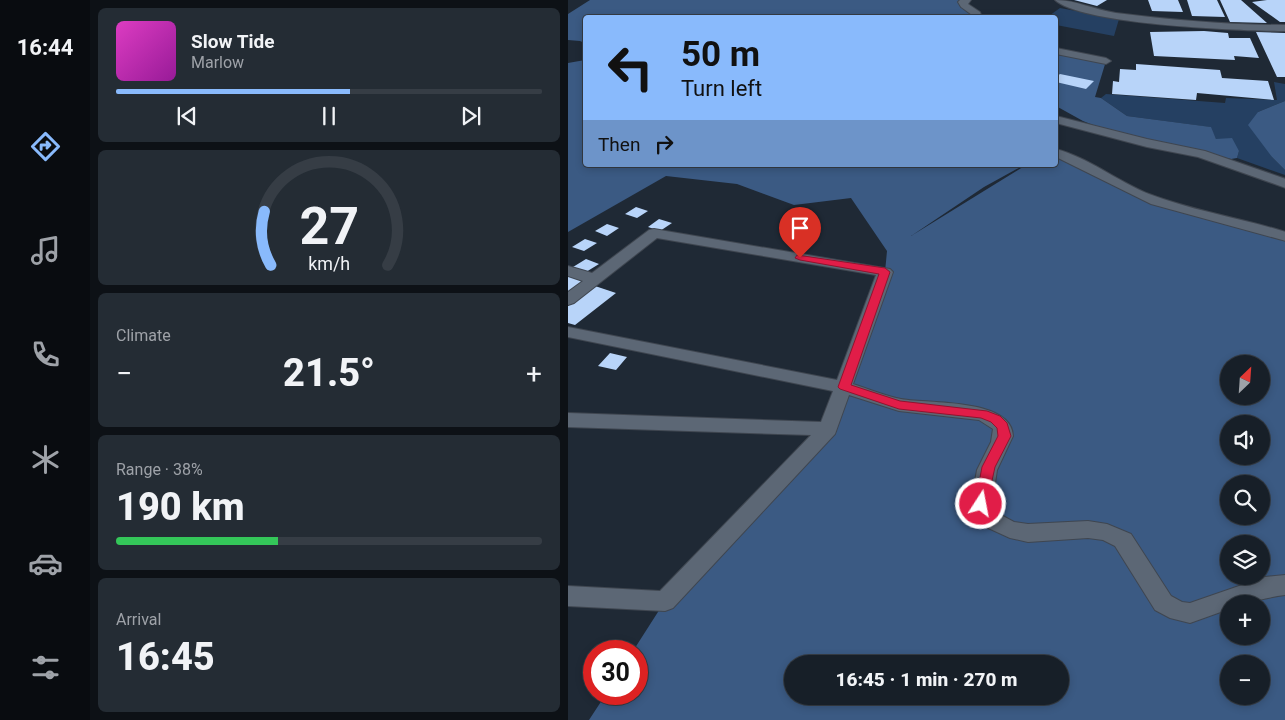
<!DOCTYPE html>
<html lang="en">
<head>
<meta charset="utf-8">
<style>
  :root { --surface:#171f28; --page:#242c34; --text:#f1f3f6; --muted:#9ea2a8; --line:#363d45; --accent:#89bafc }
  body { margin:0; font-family:Roboto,sans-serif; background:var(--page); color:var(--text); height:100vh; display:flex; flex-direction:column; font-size:19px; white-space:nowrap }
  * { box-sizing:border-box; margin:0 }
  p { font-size:16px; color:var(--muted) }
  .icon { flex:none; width:28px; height:28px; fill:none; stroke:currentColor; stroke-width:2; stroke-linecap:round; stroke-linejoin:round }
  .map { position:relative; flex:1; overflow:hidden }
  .drawer { display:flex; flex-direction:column; gap:8px; padding:8px; background:#0d1116; width:478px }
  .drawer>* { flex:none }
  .hud { position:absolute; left:15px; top:15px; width:475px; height:152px; border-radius:5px; box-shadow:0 2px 8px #0003,0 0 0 1px var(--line); background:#89bafc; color:#111; overflow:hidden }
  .needle { width:32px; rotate:25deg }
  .fabs { position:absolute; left:652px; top:355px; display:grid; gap:10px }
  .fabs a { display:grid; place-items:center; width:50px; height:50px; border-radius:50%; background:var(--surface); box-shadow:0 2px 8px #0003,0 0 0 1px var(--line); font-size:25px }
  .speed { position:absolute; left:15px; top:640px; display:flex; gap:10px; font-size:25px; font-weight:700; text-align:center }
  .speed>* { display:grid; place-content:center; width:65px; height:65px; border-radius:50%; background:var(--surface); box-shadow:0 2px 8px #0003,0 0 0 1px var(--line); line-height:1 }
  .speed .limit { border:8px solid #d22; background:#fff; color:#111 }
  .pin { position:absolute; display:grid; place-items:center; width:42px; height:42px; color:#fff; margin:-51px -21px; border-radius:50% 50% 50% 0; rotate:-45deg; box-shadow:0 0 5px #0007 }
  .pin .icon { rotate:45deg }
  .me { position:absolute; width:55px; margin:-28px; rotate:11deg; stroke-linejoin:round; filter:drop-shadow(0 0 4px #0008) }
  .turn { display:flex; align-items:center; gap:18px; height:105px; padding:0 15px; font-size:22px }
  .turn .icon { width:65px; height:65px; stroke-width:2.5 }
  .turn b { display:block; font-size:35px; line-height:42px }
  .then { display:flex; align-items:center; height:48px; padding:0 15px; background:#0003; gap:10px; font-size:19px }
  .big { font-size:38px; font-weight:800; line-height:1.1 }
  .drawer .tile { flex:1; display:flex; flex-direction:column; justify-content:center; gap:8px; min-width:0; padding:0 18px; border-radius:8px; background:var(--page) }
  .drawer .dial { align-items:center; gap:0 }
  .dial svg { height:130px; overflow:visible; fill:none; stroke:var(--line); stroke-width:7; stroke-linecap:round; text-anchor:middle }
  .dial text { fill:var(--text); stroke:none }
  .song { display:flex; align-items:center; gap:15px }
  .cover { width:60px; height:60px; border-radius:8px; background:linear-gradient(135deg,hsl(310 70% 55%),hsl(300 70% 35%)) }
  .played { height:5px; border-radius:2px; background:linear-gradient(90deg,var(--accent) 55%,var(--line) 55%) }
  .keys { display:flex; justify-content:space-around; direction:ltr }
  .heat { display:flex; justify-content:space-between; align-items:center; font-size:28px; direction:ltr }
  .charge { height:8px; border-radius:4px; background:linear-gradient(90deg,#34c759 38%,var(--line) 0) }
  .trip { position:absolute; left:216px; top:655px; width:285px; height:50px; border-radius:25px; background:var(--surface); box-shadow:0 2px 8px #0003,0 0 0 1px var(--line); font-weight:800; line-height:50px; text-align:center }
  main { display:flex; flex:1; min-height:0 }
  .menu { display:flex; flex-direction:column; width:90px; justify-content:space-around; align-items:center; background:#090c10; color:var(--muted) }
  .menu .icon { width:35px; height:35px }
  .menu .on { color:var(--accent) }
  .menu b { font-size:22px; color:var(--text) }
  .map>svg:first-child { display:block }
  .green { fill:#254062 }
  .forest { fill:#3b5a83; fill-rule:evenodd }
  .building { fill:#b8d4f9 }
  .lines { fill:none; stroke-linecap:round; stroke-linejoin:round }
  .minor-casing { stroke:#3f4650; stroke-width:2 }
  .minor { fill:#5c6775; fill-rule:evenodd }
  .route { fill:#e11d48; stroke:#92132f }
</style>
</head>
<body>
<main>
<nav class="menu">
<b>16:44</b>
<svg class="icon on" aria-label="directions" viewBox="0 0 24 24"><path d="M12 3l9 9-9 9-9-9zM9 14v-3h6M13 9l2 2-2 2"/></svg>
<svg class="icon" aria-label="music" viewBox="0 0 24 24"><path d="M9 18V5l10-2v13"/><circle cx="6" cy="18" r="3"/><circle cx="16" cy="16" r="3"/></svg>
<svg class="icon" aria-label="phone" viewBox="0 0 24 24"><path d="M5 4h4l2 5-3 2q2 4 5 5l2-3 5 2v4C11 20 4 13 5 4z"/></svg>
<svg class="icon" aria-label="climate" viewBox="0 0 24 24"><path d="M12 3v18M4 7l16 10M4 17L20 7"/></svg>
<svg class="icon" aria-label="car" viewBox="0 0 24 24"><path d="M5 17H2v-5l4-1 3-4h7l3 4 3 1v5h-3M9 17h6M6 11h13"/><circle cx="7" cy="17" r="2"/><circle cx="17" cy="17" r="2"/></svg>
<svg class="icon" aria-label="filters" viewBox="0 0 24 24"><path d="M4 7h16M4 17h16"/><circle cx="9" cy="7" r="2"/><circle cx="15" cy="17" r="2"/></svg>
</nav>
<section class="drawer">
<div class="tile">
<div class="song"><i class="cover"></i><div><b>Slow Tide</b><p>Marlow</p></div></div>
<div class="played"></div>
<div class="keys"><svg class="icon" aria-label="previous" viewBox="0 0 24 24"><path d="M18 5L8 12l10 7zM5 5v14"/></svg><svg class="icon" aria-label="pause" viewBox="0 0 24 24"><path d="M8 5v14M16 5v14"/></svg><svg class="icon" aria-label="next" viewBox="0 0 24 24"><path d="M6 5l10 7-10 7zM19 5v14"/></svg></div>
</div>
<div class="tile dial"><svg viewBox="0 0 100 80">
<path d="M14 69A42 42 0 1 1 86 69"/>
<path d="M14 69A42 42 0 0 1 10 36" stroke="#89bafc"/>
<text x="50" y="56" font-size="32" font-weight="700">27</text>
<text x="50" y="72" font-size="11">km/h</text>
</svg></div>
<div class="tile"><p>Climate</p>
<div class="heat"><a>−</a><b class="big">21.5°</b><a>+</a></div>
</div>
<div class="tile"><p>Range · 38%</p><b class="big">190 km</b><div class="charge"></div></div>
<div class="tile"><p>Arrival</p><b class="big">16:45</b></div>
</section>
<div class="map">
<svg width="718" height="720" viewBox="0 0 718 720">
  <rect width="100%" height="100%" fill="#1f2935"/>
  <path class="green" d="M492 8 551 19 546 36 488 25V18H478Z
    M706 82 717 84V101L690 112 704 157 717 170V175L669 158 671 151 648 139 642 127 559 116 533 98 538 94 657 103 658 98 709 100Z"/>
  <path class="forest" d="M22 0H399L397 1 409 17 18 18 17 43 12 41 0 40V14Z
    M488 51 538 61 527 97 533 98 559 116 643 127 648 139 664 138 671 151 669 158 663 159 540 131 515 121 488 106Z
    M17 60 18 165H456L416 187 343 236 458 165H488V155L564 193 717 233V720H21L38 694H69V651H65L97 601 268 408 317 272 319 251 283 198 226 205 169 184 98 176 0 232V63ZM661 364H694V396H661ZM661 424H694V456H661ZM661 484H694V516H661ZM661 544H694V576H661ZM661 604H694V636H661ZM225 664H492V696H225ZM661 664H694V696H661Z
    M717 101V170L704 157 680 125 690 112Z"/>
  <path class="building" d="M506 0H539L529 6Z
    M580 0H610L615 12 584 11Z
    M619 0H649L657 17 624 16Z
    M652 0H673L699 23 662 22Z
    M699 0H718V22H712L684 2Z
    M636 31 660 33 661 38H682L691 58 666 56 667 60 586 56 582 32Z
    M688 32 718 33V77H709Z
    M568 64 652 70 654 78 700 81 706 100 629 93 628 100 544 94 545 81 551 82 552 69 568 70Z
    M492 74 526 81 518 89 488 82V77Z
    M68 207 80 211 69 218 57 214Z
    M91 219 104 223 92 231 80 227Z
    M39 224 51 228 39 236 27 231Z
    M17 239 29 243 16 251 4 247Z
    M18 259 31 264 18 272 5 267Z
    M0 276 16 281 0 294Z
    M27 286 48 293 7 325 0 323V306Z
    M42 353 59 357 48 370 30 366Z"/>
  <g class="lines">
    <defs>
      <path id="minor" d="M392 0H403L400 4 412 12 414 18H404V15L393 7 390 2Z
        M487 0C508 0 527 10 548 13 604 20 661 25 718 25V31C676 31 514 25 487 0Z
        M488 48 538 58 543 61 538 64 488 54Z
        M488 116 579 139 637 151 718 179V188L630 157 579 147 488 123Z
        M488 149C521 158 549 181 581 194 625 211 673 218 718 232V241L583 204 488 157Z
        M86 229 322 269 325 272 285 384C301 389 317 396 333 399 360 404 444 398 445 436L429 470 424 503 433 515 446 522 460 524 520 521 539 524 563 534 603 596 614 602 622 603 697 577 718 575V595C698 597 681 604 661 604V609L622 623 602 618 587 610 547 546 535 540 520 538 460 542 442 538 418 527 403 504 409 470 423 442 425 429 411 420 331 411 281 395 267 434 105 608 97 611 0 606V586L92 591 243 435 0 427V413L253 422 265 391 0 337V327L269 380 308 275 89 238 6 303 0 305V292L15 281 0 276V266L24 273 81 230Z"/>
    </defs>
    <use href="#minor" class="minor-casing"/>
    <use href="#minor" class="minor"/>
  </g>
  <path class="route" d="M229 255 317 268 322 272 283 385 332 401 419 411 432 416 439 423 443 436 427 467 418 508 413 509 409 508 407 504 414 467 430 436 429 428 423 422 413 418 331 409 272 389 270 387 311 274 232 260 227 258Z"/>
</svg>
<div class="fabs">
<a><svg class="needle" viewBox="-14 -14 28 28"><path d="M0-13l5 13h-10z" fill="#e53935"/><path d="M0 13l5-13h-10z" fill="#9ea2a8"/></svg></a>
<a><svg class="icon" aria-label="sound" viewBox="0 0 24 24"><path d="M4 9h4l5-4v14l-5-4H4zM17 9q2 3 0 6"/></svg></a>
<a><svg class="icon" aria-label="search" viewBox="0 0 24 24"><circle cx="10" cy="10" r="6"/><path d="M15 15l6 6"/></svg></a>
<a><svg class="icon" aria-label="layers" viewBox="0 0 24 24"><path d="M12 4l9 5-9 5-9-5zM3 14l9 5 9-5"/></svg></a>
<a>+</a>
<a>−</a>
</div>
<div class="speed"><div class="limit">30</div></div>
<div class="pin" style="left:232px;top:258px;background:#d93025"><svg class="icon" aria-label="arrive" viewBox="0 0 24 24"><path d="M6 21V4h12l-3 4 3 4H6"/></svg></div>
<svg class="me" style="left:413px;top:504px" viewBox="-20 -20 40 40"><circle r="17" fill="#e11d48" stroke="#fff" stroke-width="3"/><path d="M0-11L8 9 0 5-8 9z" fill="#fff"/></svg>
<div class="trip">16:45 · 1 min · 270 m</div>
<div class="hud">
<div class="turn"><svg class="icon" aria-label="left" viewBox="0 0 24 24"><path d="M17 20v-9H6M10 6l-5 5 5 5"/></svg><div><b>50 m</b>Turn left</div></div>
<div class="then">Then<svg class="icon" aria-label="right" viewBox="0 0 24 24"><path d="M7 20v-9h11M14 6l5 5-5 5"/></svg></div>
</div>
</div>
</main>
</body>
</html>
